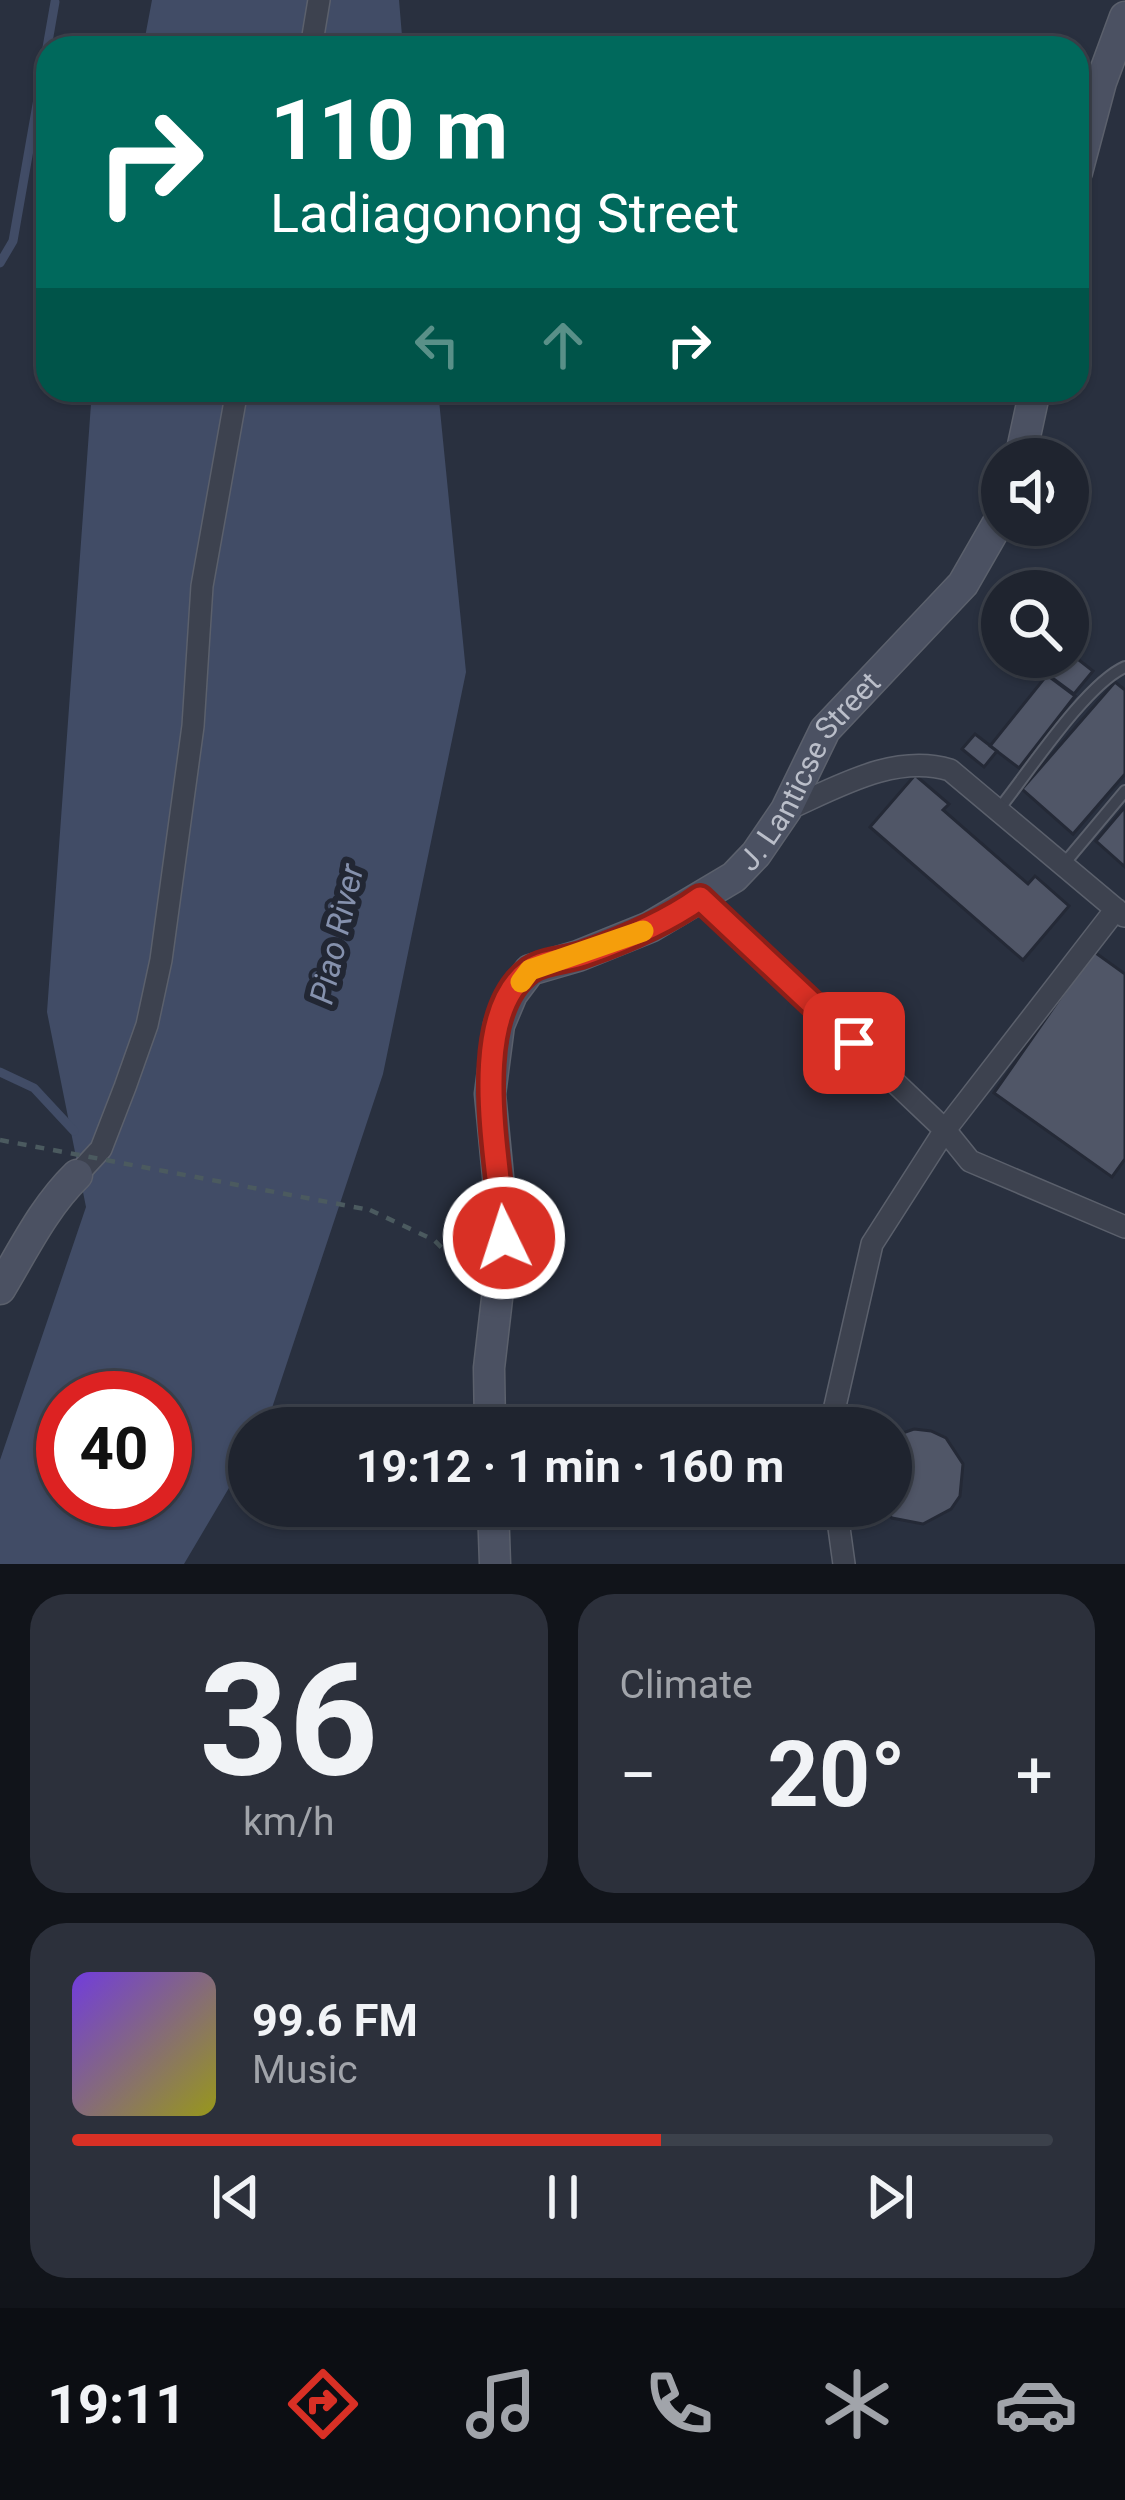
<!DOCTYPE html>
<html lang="en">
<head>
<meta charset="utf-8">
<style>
  :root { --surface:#1f242f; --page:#2c303b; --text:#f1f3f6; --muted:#a1a4aa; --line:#3c414b; --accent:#d93025 }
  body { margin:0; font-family:Roboto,sans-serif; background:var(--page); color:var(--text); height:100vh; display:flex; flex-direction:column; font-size:45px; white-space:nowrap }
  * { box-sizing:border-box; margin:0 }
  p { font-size:39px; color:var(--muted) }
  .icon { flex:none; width:66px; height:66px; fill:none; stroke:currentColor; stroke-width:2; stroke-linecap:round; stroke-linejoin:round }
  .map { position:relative; height:1564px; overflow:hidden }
  .panel { display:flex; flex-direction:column; gap:30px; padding:30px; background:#11141a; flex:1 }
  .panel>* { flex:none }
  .guide { position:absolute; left:36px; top:36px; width:1053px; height:366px; border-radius:36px; box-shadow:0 3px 9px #0004,0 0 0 3px var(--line); background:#00695c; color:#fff; overflow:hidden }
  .controls { position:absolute; left:981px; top:438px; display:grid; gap:24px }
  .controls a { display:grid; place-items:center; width:108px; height:108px; border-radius:50%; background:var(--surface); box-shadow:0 3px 9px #0004,0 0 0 3px var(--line); font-size:60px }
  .speed { position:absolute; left:36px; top:1371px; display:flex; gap:24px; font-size:60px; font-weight:700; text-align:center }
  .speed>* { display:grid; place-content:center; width:156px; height:156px; border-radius:50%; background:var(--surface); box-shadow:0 3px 9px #0004,0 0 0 3px var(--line); line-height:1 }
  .speed .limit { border:18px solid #d22; background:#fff; color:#111 }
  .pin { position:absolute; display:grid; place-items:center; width:102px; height:102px; color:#fff; margin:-51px; border-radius:24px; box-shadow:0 6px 18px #0006 }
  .me { position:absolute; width:132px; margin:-66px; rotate:356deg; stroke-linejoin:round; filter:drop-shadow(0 0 9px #0008) }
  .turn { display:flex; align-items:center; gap:42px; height:252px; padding:0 36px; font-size:54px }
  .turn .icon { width:156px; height:156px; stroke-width:2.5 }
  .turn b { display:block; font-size:84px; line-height:102px }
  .lanes { display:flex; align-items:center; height:114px; padding:0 36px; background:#0003; justify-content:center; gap:60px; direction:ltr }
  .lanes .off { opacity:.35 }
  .big { font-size:90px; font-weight:700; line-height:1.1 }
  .panel .tile { flex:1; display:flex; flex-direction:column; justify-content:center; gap:18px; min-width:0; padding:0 42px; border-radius:36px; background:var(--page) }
  .panel .dial { align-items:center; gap:0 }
  .dial b { font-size:156px; line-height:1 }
  .song { display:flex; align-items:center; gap:36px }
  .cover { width:144px; height:144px; border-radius:18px; background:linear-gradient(135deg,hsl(260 70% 55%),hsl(60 70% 35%)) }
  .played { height:12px; border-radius:6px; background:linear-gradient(90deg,var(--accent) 60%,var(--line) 60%) }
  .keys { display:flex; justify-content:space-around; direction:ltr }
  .heat { display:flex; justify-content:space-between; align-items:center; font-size:66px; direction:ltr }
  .panel .tiles { flex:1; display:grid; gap:30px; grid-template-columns:1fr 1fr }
  .tile:last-child { grid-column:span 2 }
  .trip { position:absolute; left:228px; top:1407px; width:684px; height:120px; border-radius:60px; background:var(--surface); box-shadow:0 3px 9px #0004,0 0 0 3px var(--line); font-weight:700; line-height:120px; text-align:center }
  .dock { display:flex; height:192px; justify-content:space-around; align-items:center; background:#0c0e13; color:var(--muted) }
  .dock .icon { width:84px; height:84px }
  .dock .active { color:var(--accent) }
  .dock b { font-size:54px; color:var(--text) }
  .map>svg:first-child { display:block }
  .water { fill:#414c66; fill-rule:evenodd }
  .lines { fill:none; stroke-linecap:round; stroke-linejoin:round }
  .stream { stroke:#414c66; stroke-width:9 }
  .building { fill:#505667; stroke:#242936; stroke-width:3 }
  .lane-casing { stroke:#5b606c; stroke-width:14 }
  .street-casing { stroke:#5b606c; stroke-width:24 }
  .secondary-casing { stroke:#5b606c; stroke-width:33 }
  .path { stroke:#4b5a5f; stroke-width:4.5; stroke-dasharray:9 9; stroke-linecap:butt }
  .lane { stroke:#3d424f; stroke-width:10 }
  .street { stroke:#3d424f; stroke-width:21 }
  .secondary { stroke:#4b5162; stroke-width:30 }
  .path-bridge { stroke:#4b5a5f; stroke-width:4.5; stroke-dasharray:9 9; stroke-linecap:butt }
  .route-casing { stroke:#8d1f18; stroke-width:30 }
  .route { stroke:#d93025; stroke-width:21 }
  .slow { stroke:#f59e0b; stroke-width:21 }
  .labels { text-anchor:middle; stroke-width:12; stroke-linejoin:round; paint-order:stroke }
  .street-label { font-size:30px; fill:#babec9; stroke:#222734 }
  .water-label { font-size:33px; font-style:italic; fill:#8591ad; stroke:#222734 }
</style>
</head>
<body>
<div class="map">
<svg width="1125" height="1564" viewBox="0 0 1125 1564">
  <rect width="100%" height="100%" fill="#29303f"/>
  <path class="water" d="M152 0H399L403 48H143Z
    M92 390H438L466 672 383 1074 266 1426 249 1428V1454L184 1564H0V1460L86 1207 47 1012ZM63 1398H165V1500H63Z"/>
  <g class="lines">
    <path class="stream" d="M0 263 13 241 55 2
      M0 1072 34 1088 74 1131"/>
  </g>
  <path class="building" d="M1070 653 1093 671 1074 694 1051 677Z
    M1047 675 1075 696 1019 768 990 746Z
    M1115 682 1125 690V774L1073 834 1022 789Z
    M975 734 997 751 984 767 962 749Z
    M915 775 949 804 943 810 1028 884 1035 876 1069 906 1023 960 870 827Z
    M1125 807V867L1096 841Z
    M1093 951 1125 974V1159L1112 1177 994 1093Z
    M914 1429 931 1431 946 1438 963 1464 960 1496 951 1509 923 1524 892 1518 880 1506H891V1437Z"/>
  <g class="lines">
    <defs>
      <path id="lane" d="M999 809C1028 773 1086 684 1125 667
        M1063 865 1125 791"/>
      <path id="street" d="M311 48 319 0
        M786 810C836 788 894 753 950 770L1124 916
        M701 898 945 1130 970 1161 1125 1227
        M77 1175 101 1149 125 1087 147 1025 161 960 193 726 202 586 237 390
        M830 1428 872 1244 945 1130 1116 909
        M836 1506 844 1564"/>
      <g id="secondary">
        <path d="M1077 172 1101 82 1125 17"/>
        <path d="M1020 459 1035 390"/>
        <path d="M0 1289C24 1249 44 1207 77 1175"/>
        <path id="s1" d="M490 1428 489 1368 504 1238 490 1094 499 1025 512 994 530 970 578 956 650 927 734 877 756 854 786 810 825 730 963 584 1002 516"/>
        <path d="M493 1506 495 1564"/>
      </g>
    </defs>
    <use href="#lane" class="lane-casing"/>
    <use href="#street" class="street-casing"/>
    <use href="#secondary" class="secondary-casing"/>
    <path class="path" d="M370 1210 434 1240 469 1275"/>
    <use href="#lane" class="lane"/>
    <use href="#street" class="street"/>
    <use href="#secondary" class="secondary"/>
    <path class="path-bridge" d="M0 1140 370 1210"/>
  </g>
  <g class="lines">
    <defs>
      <path id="route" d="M504 1238C501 1170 464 1018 530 970 544 960 568 960 584 954 624 940 665 923 700 898L854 1043"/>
    </defs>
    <use href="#route" class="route-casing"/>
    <use href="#route" class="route"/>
    <path class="slow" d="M521 982 530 970 643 931"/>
  </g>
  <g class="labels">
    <g class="street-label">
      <text dy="10" stroke="none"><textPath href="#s1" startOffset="825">J. Lanticse Street</textPath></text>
    </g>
    <g class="water-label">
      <text transform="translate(336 934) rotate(-77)" y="12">Piao River</text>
    </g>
  </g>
</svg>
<div class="controls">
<a><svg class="icon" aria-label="sound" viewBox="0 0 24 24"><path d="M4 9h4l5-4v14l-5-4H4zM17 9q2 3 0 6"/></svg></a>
<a><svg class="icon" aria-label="search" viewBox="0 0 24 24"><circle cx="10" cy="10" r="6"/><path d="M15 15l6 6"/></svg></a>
</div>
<div class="speed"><div class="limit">40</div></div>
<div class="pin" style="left:854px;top:1043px;background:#d93025"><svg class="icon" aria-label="arrive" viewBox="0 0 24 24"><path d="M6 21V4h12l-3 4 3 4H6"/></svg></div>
<svg class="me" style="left:504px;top:1238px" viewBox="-20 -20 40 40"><circle r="17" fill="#d93025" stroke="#fff" stroke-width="3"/><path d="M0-11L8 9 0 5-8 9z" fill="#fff"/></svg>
<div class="trip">19:12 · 1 min · 160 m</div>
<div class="guide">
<div class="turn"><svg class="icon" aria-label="right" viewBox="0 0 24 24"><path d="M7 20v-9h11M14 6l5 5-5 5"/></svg><div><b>110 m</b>Ladiagonong Street</div></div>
<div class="lanes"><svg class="icon off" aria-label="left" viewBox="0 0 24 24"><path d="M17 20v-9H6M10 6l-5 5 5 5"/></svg><svg class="icon off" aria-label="ahead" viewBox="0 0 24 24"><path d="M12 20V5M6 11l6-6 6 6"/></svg><svg class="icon" aria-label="right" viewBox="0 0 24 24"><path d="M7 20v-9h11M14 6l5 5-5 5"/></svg></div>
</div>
</div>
<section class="panel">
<div class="tiles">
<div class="tile dial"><b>36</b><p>km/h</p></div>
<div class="tile"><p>Climate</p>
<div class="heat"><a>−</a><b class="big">20°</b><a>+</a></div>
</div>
<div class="tile">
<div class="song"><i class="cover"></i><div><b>99.6 FM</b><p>Music</p></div></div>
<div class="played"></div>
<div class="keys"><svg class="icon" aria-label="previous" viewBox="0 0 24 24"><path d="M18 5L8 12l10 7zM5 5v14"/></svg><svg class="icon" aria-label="pause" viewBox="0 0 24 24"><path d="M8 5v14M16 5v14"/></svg><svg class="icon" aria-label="next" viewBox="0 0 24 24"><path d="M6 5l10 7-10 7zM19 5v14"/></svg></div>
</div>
</div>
</section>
<nav class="dock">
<b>19:11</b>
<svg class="icon active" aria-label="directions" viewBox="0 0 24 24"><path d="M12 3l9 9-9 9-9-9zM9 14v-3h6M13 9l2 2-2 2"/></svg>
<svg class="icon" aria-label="music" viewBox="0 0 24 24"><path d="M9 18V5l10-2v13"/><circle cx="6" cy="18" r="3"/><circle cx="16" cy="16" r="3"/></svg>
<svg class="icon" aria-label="phone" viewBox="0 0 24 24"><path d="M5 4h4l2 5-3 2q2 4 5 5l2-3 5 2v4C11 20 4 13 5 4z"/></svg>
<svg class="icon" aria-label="climate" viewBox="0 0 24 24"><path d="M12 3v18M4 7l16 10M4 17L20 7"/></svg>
<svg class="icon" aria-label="car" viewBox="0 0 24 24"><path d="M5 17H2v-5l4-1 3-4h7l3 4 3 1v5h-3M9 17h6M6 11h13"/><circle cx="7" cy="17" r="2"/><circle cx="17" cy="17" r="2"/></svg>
</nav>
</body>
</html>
